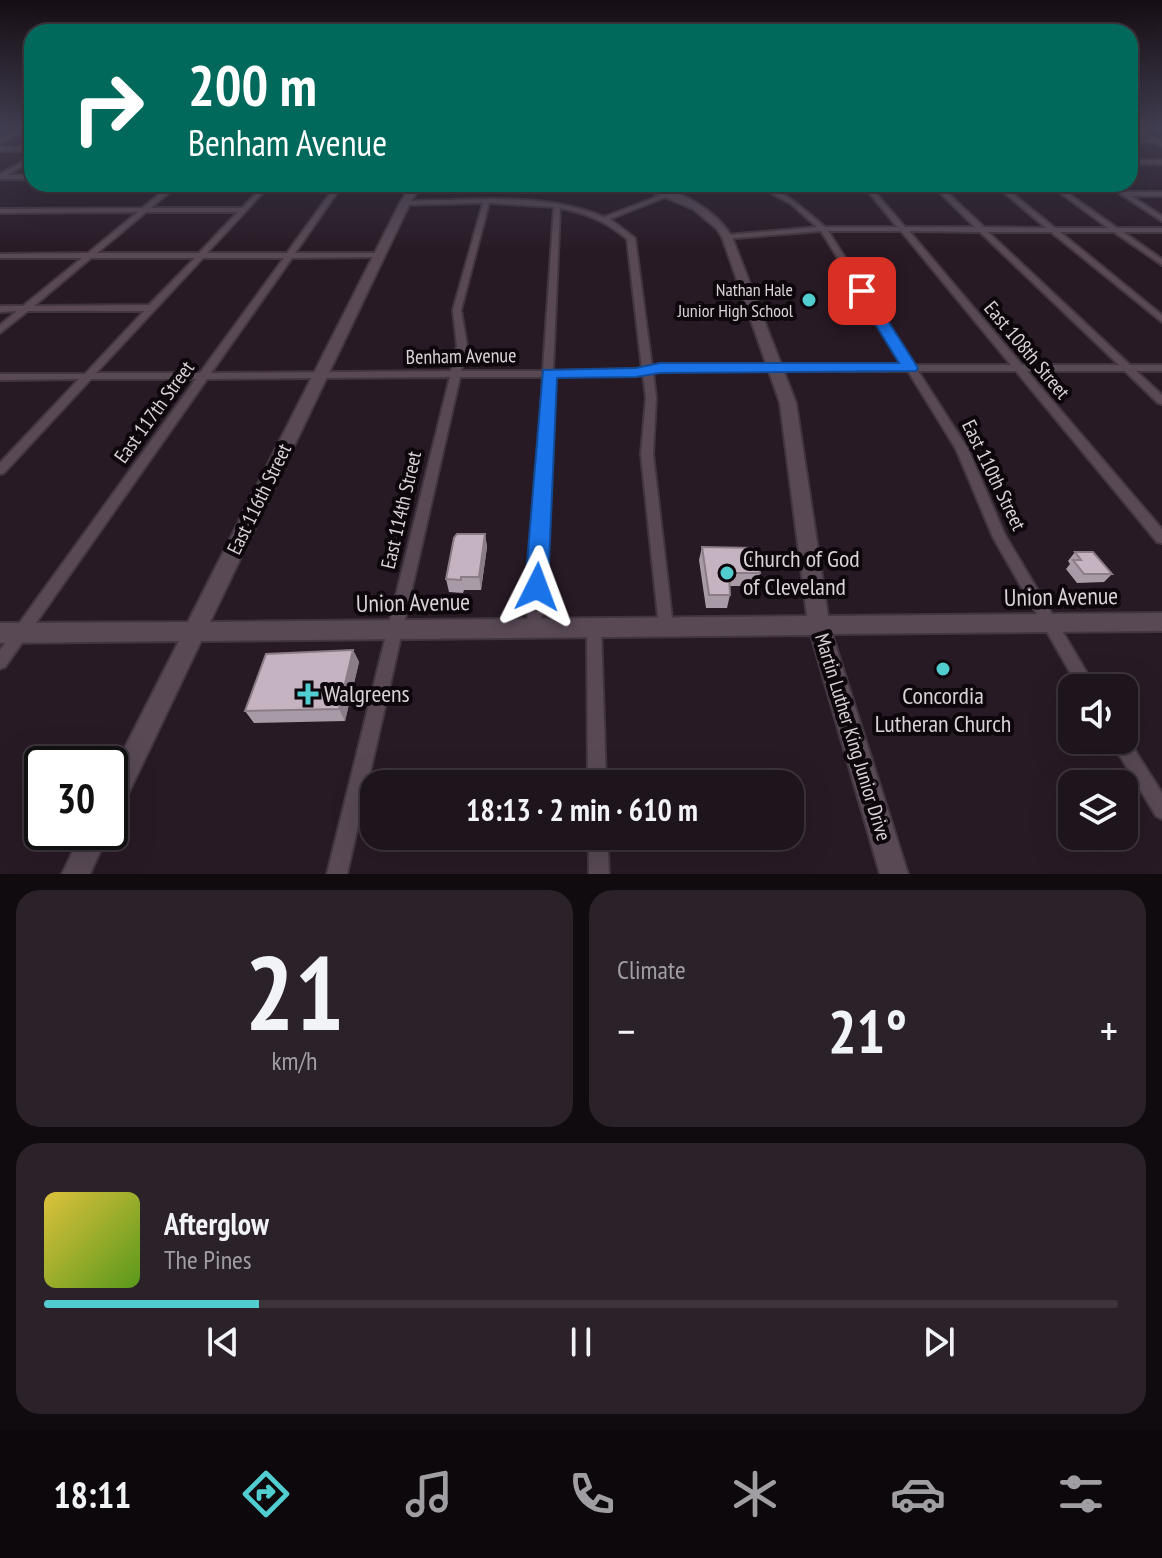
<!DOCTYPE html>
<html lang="en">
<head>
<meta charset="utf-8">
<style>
  :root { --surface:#1e141c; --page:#2b2129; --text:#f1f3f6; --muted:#a19ea3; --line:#3c333b; --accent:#52cdcf }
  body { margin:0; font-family:"PT Sans Narrow",sans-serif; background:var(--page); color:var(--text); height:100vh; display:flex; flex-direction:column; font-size:30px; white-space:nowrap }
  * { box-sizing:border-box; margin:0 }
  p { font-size:26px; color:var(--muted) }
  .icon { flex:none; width:44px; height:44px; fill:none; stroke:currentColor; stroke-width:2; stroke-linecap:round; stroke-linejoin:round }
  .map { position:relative; height:874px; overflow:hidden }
  .details { display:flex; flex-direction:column; gap:16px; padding:16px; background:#100b0f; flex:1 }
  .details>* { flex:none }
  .banner { position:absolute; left:24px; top:24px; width:1114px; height:168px; border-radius:24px; box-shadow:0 8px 32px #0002,0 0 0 2px var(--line); background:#00695c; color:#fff; overflow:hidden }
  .fabs { position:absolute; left:1058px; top:674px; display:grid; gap:16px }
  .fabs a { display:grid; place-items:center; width:80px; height:80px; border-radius:16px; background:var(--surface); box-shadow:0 8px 32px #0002,0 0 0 2px var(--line); font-size:40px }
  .speed { position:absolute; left:24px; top:746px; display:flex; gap:16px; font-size:40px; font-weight:700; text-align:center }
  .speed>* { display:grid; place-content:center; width:104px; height:104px; border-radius:50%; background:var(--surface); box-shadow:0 8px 32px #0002,0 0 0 2px var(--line); line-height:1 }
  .speed .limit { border:4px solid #111; border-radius:12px; background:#fff; color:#111 }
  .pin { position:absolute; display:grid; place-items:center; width:68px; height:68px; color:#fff; margin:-34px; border-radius:16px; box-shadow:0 4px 12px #0006 }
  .me { position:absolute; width:88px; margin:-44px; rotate:3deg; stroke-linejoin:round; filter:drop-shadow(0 0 6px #0008) }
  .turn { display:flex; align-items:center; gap:28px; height:168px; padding:0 32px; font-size:36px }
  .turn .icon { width:104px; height:104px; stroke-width:2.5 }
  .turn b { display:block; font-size:56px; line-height:68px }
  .big { font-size:60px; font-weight:700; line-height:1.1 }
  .details .card { flex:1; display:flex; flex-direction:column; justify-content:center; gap:12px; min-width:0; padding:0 28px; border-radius:24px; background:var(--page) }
  .details .dial { align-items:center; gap:0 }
  .dial b { font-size:104px; line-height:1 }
  .song { display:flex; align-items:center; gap:24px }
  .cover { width:96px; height:96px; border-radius:12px; background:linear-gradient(135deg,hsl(50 70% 55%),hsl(90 70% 35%)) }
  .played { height:8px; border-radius:4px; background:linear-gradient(90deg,var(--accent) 20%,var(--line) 20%) }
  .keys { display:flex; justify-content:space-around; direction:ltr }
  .heat { display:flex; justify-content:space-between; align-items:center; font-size:44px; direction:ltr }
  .details .tiles { flex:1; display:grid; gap:16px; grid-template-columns:1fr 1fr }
  .card:last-child { grid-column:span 2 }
  .trip { position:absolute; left:360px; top:770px; width:444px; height:80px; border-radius:24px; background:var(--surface); box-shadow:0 8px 32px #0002,0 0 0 2px var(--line); font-weight:700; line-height:80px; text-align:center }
  .dock { display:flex; height:128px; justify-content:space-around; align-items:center; background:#0c080b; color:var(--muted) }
  .dock .icon { width:56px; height:56px }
  .dock .current { color:var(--accent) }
  .dock b { font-size:36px; color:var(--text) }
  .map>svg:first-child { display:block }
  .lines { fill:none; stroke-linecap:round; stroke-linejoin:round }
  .street-casing { stroke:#41363f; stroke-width:4 }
  .secondary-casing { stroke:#41363f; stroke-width:4 }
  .street { fill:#584955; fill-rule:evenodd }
  .secondary { fill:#584955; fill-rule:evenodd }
  .wall { fill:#a99aa7 }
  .shaded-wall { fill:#8a7d88 }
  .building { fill:#c5b3c2; stroke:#8a7d88; stroke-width:2 }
  .route { fill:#1a73e8; stroke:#114b97; stroke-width:2 }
  .poi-dot { fill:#52cdcf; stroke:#0d070c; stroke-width:3 }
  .labels { text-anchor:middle; stroke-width:8; stroke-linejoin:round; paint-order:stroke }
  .far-poi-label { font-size:18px; fill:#dbd2d9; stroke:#0d070c; text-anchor:end }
  .street-label { font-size:20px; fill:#dbd2d9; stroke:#0d070c }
  .near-poi-label { font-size:24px; fill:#dbd2d9; stroke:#0d070c; text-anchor:start }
  .near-street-label { font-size:24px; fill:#dbd2d9; stroke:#0d070c }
</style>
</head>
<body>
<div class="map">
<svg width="1162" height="874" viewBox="0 0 1162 874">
  <rect width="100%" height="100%" fill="#281a25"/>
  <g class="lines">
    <defs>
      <path id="street" d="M21 128H28L0 143V139Z
        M1130 128H1137L1162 142V146L1155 142 1130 143V139H1149Z
        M0 147H32V151H0Z
        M32 157V161L8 175H32V179H0V174Z
        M1130 160H1162V164H1130Z
        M172 184H179L151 208H242L265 184H271L207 253H287L337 184H343L295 253H379L383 255 379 257 292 258 211 373 451 371 457 346 453 310 483 203 405 205 403 204V202C419 200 436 200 452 200 503 198 557 197 604 217L690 184H699L610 219 635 238 652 367 660 365H904L821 231 724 239 723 237 727 235 817 227 791 204 754 184C778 184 807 212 825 227H897L862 184H868L905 227H975L931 184H938L984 227 1046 228 994 184H1001L1055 228H1108L1048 184H1055L1117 228H1162V232H1123L1162 259V265L1114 232H1060L1162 315V322L1051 232H988L1130 365H1162V371H1136L1162 395V404L1158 403 1125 371H1027L1162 529V543L1157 542 1016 371H918L968 449 1005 535 1096 688H1079L993 537 956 449 908 371H660L653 372 656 398 653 454 673 627 671 632 666 633 661 632 659 627 641 454 646 398 643 374 553 376 541 628 539 633 534 634 529 633 527 628 543 377H460L347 874H327L450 377 207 379 5 667 0 669V650L196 379H91L4 473 0 474V463L79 379 0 380V374H85L144 311H28L0 333V325L17 311 0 312V306H23L82 258H0V254L88 253 138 212 0 213V209L142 208ZM489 203 554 207 543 371H461L467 346 461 310ZM560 208C588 214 605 221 627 239L642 369 553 371ZM146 212H238L199 253H97ZM828 231H901L1011 365H914ZM909 231 980 232 1119 365H1022ZM91 258H195L149 305 34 306ZM203 258H284L200 373H96Z
        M1105 184H1112L1125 192H1162V196H1131L1162 216V221Z
        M594 622 599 623 601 628 606 784H588L587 628 589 623Z
        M1124 733 1162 793V819L1156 816 1114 746 1112 740H1124Z
        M589 836H607L609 874H589Z"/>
      <path id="secondary" d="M412 184H422L410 203 210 622 807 616 780 403 722 237 717 229 693 209 633 184C670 184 713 206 732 237L796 403 828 616 1162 613V631L832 634 908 874H880L811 635 201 641 119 813 110 817V777L179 641 0 643V623L188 622 400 203Z
        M82 832H109L90 874H62Z"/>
    </defs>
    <use href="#street" class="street-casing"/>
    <use href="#secondary" class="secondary-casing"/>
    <use href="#street" class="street"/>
    <use href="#secondary" class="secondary"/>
  </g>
  <path class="wall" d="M485 534 487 547 481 590H464L463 593 449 592 446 579Z
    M702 547 760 573 756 586H730V595L727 608H706L699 560Z
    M1075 552 1112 574 1104 582 1077 583 1066 569 1070 564 1068 561Z
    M353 650 359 662 345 721 254 723 245 711Z"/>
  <path class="shaded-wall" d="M485 534 487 547 481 590 479 577Z
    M353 650 359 662 345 721 339 709Z"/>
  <path class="building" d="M457 534H485L479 577H461V580L446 579 454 538Z
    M702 547 754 548 760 573H729L730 595H709Z
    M1075 552H1093L1112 574H1084L1073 560H1081Z
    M353 650 339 709 245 711 266 654Z"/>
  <linearGradient id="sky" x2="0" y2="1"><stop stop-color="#160e14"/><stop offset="0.51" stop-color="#423e51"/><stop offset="1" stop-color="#423e51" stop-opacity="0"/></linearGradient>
  <rect width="1162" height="251" fill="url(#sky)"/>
  <path class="route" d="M862 287 867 288 918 368 916 371 660 373 636 377 557 378 548 587 545 594 537 597 529 594 525 587 543 370 636 368 660 363H899L855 291Z"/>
  <g class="poi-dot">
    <circle cx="809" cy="300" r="8"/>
    <circle cx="727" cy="573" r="8"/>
    <circle cx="943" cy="669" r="8"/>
    <path d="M304 682h8v8h8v8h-8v8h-8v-8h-8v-8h8z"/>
  </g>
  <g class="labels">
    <g class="far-poi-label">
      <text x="793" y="296">Nathan Hale<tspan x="793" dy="21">Junior High School</tspan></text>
    </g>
    <g class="street-label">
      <text transform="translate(1027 350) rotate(50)" y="7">East 108th Street</text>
      <text transform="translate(461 356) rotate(-1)" y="7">Benham Avenue</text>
      <text transform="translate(154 412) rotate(-54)" y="7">East 117th Street</text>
      <text transform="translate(994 475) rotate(64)" y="7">East 110th Street</text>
      <text transform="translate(259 499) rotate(-64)" y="7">East 116th Street</text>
      <text transform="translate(401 510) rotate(-77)" y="7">East 114th Street</text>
      <text transform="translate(853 737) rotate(73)" y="7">Martin Luther King Junior Drive</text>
    </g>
    <g class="near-poi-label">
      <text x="743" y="567">Church of God<tspan x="743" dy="28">of Cleveland</tspan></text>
      <text x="324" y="702">Walgreens</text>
      <text x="943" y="704" text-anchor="middle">Concordia<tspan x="943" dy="28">Lutheran Church</tspan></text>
    </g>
    <g class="near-street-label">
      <text transform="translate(1061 597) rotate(-1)" y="8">Union Avenue</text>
      <text transform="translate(413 603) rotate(-1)" y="8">Union Avenue</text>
    </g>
  </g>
</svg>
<div class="fabs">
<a><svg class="icon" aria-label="sound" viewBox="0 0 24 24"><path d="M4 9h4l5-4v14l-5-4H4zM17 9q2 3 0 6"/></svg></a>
<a><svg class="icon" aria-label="layers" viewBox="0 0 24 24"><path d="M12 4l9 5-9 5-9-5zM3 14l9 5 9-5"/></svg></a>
</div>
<div class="speed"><div class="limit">30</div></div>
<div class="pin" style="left:862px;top:291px;background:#d93025"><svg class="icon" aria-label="arrive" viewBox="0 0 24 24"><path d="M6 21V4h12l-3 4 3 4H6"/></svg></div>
<svg class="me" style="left:537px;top:587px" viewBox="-20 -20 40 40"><path d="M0-17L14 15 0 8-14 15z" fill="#1a73e8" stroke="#fff" stroke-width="4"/></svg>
<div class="trip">18:13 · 2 min · 610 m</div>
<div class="banner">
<div class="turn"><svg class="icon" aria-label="right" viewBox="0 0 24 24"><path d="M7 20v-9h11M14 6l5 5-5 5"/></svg><div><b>200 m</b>Benham Avenue</div></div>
</div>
</div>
<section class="details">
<div class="tiles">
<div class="card dial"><b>21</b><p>km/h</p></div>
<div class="card"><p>Climate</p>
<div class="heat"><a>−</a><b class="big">21°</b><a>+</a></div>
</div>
<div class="card">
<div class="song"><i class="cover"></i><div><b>Afterglow</b><p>The Pines</p></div></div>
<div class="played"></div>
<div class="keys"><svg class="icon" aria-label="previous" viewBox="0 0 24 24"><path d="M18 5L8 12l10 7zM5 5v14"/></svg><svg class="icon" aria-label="pause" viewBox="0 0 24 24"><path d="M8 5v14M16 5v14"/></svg><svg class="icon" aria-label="next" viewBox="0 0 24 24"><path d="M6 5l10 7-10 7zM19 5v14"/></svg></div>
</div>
</div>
</section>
<nav class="dock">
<b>18:11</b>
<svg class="icon current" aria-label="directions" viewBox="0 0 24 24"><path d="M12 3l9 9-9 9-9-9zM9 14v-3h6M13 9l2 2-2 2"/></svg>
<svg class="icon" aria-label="music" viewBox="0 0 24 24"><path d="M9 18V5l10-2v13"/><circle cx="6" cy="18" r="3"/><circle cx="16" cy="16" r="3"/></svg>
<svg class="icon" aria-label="phone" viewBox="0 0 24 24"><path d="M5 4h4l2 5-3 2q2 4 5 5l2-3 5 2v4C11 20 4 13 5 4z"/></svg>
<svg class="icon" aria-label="climate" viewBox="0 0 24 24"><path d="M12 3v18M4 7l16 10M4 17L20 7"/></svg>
<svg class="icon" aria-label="car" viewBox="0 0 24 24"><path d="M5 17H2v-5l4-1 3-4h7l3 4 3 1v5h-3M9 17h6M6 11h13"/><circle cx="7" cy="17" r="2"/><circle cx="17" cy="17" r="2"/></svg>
<svg class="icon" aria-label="filters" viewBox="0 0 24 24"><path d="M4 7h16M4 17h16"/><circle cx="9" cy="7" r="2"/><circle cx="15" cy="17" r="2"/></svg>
</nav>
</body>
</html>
